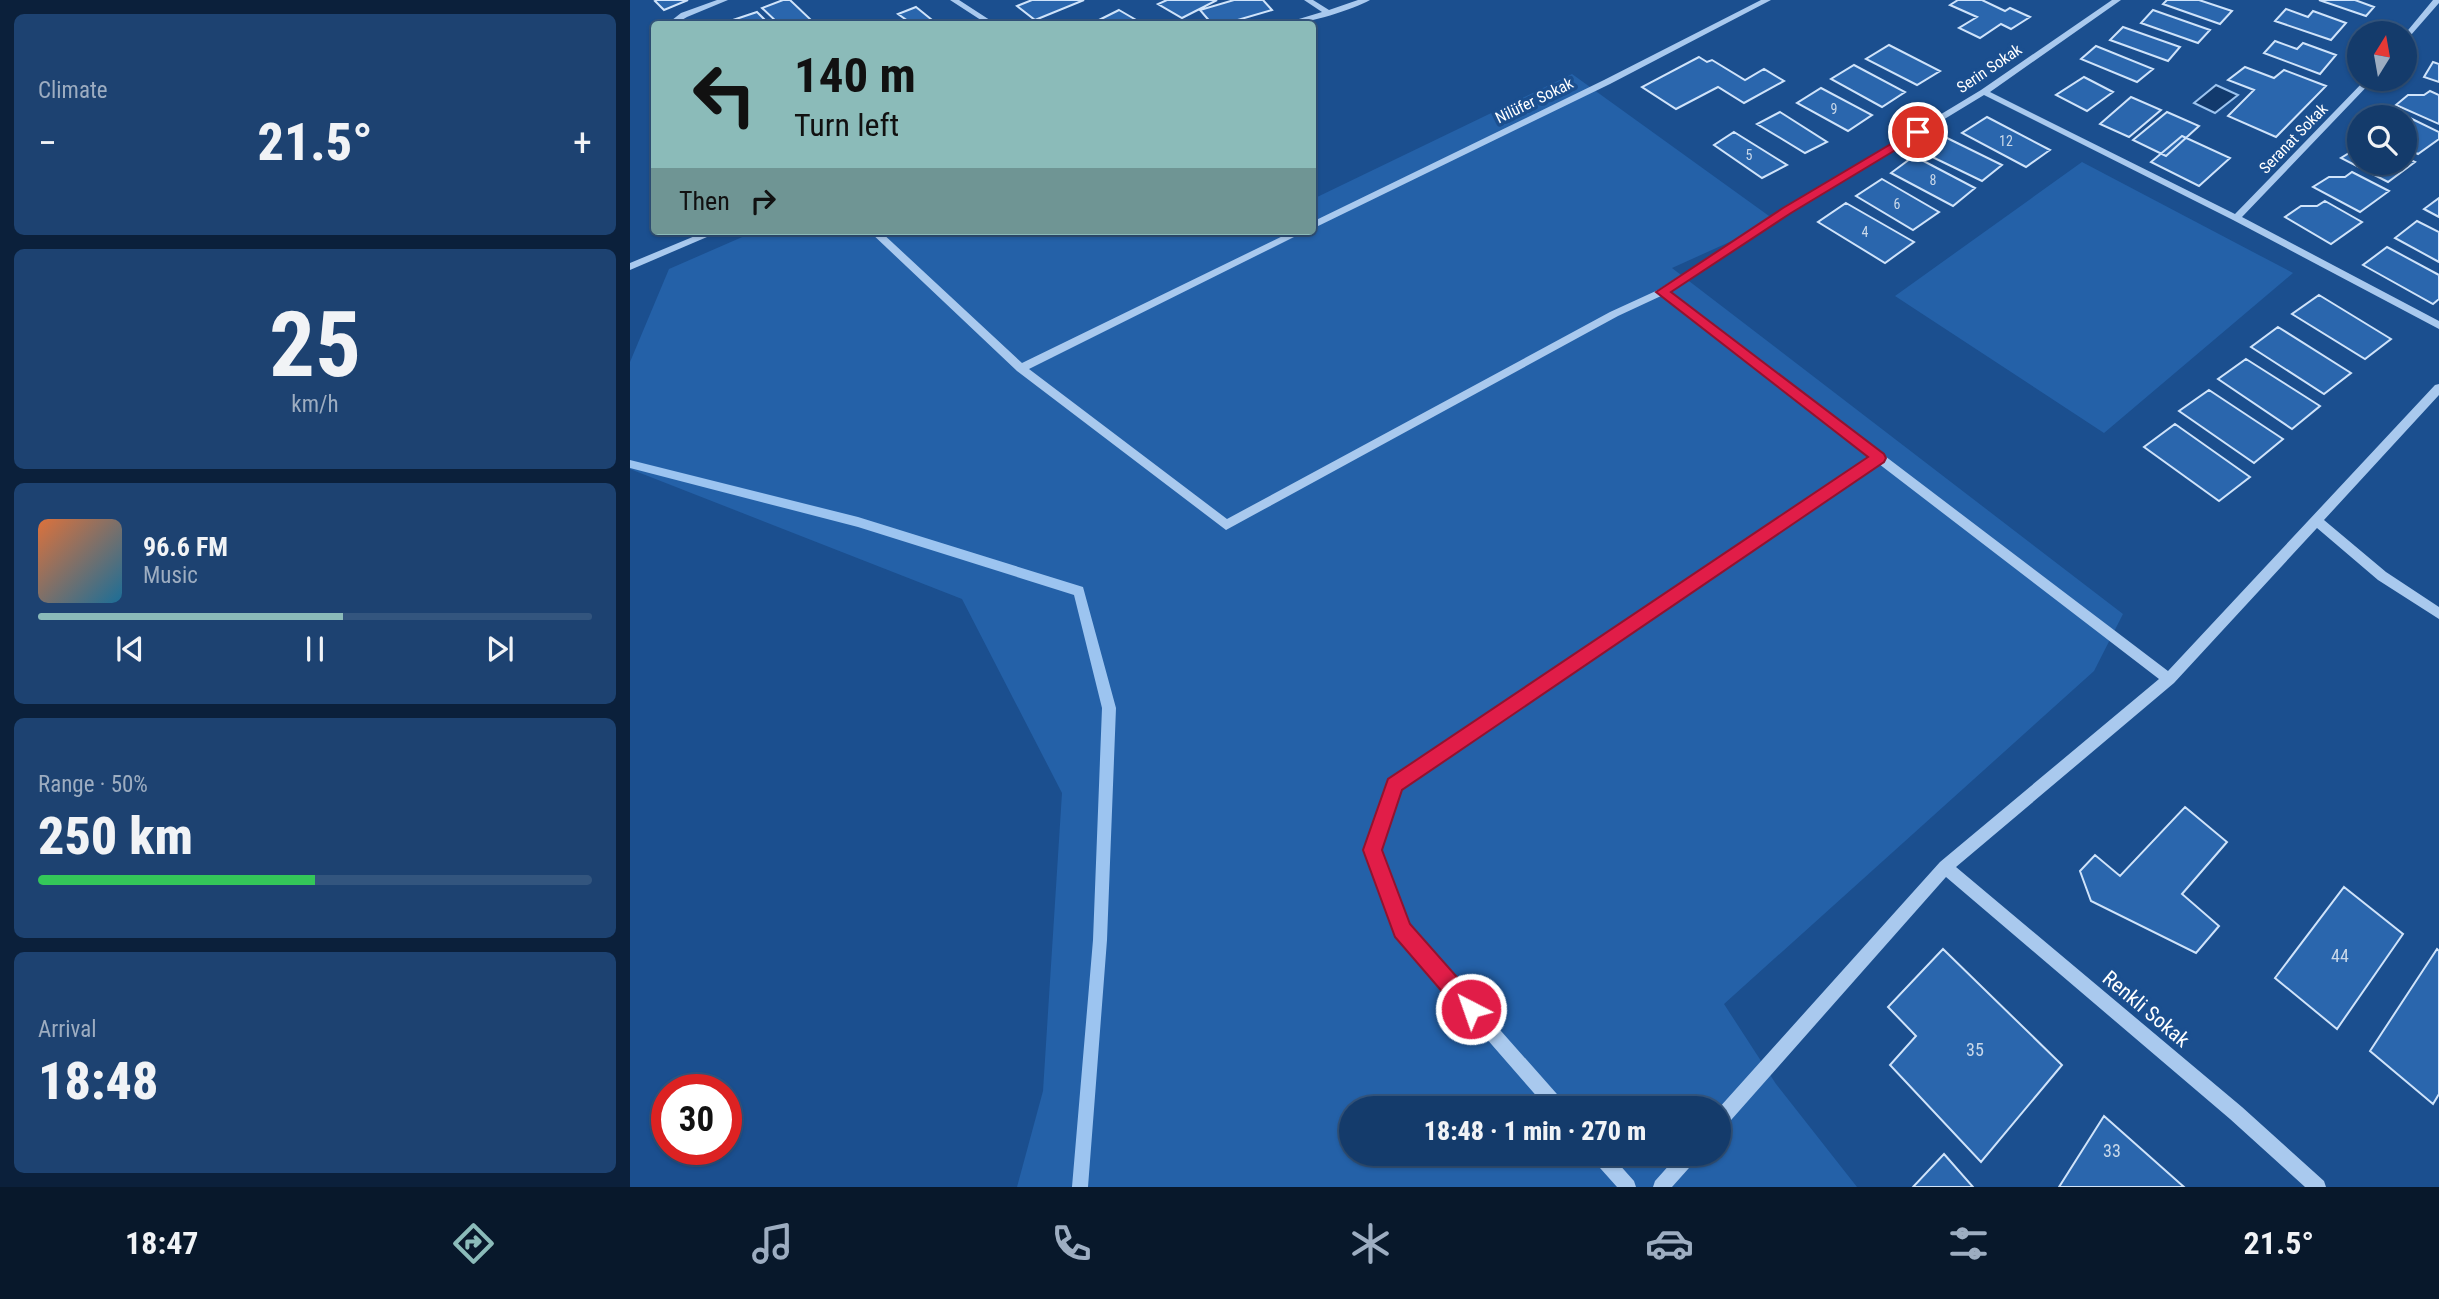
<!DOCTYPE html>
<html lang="en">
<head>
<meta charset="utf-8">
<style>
  :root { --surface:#143b6b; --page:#1d4271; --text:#f1f3f6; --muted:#9dadc1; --line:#33557e; --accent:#8bbbb9 }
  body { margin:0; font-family:"Roboto Condensed",sans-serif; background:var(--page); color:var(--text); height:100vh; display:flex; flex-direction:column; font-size:26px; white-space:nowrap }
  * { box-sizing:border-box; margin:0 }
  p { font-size:23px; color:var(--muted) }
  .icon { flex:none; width:38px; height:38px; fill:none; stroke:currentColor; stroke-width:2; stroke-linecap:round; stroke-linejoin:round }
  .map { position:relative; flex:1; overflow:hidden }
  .drawer { display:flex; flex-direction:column; gap:14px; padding:14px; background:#0b203b; width:630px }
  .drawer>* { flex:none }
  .hud { position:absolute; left:21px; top:21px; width:665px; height:214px; border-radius:7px; box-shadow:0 2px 5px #0004,0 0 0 2px var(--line); background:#8bbbb9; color:#111; overflow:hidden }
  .needle { width:46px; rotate:11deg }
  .controls { position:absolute; left:1717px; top:21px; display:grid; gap:14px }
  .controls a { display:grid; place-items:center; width:70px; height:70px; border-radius:50%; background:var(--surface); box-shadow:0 2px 5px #0004,0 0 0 2px var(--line); font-size:35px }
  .speed { position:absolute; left:21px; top:1074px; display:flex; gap:14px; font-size:35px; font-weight:700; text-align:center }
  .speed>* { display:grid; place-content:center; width:91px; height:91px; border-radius:50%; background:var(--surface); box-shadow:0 2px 5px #0004,0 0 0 2px var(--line); line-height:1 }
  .speed .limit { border:10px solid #d22; background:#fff; color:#111 }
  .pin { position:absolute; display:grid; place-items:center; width:60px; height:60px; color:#fff; margin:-30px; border:4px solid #fff; border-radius:50%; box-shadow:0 2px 7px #0007 }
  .me { position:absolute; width:77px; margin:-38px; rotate:319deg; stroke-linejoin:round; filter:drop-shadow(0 0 5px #0008) }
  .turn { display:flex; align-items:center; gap:24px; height:147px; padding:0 28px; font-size:32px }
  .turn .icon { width:91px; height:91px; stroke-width:2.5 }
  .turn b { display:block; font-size:49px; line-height:60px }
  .then { display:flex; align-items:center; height:66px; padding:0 28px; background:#0003; gap:14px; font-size:26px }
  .big { font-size:52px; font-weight:800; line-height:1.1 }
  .drawer .card { flex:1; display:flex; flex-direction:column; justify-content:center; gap:10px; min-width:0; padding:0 24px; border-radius:10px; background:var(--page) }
  .drawer .dial { align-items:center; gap:0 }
  .dial b { font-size:91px; line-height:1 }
  .song { display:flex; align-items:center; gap:21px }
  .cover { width:84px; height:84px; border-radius:10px; background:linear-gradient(135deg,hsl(20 70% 55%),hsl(200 70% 35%)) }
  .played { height:7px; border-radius:4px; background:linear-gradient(90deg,var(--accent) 55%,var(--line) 55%) }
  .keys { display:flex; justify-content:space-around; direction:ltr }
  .heat { display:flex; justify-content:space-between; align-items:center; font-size:38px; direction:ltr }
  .charge { height:10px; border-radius:5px; background:linear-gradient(90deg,#34c759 50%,var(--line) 0) }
  .trip { position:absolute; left:709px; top:1096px; width:392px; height:70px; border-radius:35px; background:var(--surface); box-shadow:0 2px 5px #0004,0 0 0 2px var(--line); font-weight:800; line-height:70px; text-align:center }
  .menu { display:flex; height:112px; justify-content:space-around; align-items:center; background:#08182b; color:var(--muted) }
  .menu .icon { width:49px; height:49px }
  .menu .active { color:var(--accent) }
  .menu b { font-size:32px; color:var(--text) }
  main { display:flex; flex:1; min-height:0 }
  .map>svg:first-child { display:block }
  .green { fill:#2461a8; fill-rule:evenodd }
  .water { fill:#123a6d; stroke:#9cc4f0; stroke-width:2 }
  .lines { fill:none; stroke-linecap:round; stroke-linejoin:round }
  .stream { fill:#9cc4f0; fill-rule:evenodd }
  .building { fill:#2a66ad; stroke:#cfe3fa; stroke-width:2 }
  .minor { fill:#a9c9ee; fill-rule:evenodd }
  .route { fill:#e11d48; stroke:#92132f; stroke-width:2 }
  .labels { text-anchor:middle; stroke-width:7; stroke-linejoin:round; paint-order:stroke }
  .number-label { font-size:14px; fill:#cad9ea }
  .far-street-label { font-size:16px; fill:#fff; stroke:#1b4f8f }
  .near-number-label { font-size:18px; fill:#cad9ea }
  .near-street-label { font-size:21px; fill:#fff; stroke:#1b4f8f }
</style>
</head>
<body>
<main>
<section class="drawer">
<div class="card"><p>Climate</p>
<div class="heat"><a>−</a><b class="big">21.5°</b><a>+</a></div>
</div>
<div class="card dial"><b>25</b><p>km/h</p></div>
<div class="card">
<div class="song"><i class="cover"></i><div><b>96.6 FM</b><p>Music</p></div></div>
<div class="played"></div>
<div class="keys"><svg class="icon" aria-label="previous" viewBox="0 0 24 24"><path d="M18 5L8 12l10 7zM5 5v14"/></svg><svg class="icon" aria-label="pause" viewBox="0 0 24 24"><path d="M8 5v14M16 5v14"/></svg><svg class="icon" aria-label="next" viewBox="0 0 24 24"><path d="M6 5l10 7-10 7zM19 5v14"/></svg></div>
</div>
<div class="card"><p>Range · 50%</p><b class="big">250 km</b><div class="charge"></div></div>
<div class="card"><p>Arrival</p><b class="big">18:48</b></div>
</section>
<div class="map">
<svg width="1809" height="1187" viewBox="0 0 1809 1187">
  <rect width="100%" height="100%" fill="#1b4f8f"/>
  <path class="green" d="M942 74 1146 221 1042 268 1493 614 1464 671 1094 1004 1146 1084 1227 1187H387L413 1091 432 793 332 599 0 469V362L39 269 126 231H682L683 199ZM721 1108H1088V1153H721Z
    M1452 162 1663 273 1474 433 1265 296Z"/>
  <path class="water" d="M1586 85 1608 95 1585 113 1564 103Z"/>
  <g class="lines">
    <path class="stream" d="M0 460 228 517 453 587 486 708 477 940 458 1187H442L463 940 472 708 444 595 228 527 0 468Z"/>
  </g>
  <path class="building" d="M27 0H58L34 10 25 1Z
    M153 0H160L180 19 166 24H149L132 8Z
    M402 0H454L405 20 387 6Z
    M537 0H587L552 18 528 4Z
    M604 0H633L642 10 594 24H582L570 10Z
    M1328 0H1352L1375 11 1380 8 1400 17 1381 29 1371 24 1350 38 1329 28 1347 17 1320 5Z
    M1537 0H1569L1602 11 1590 24 1533 4Z
    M1689 0H1725L1744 7 1736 16Z
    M286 7 307 24H260L275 19 268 14Z
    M1656 9 1678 17 1683 11 1716 23 1701 40 1645 21Z
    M489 10 513 24H461Z
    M1523 10 1580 30 1568 43 1511 23Z
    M127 12 139 24H103L100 21Z
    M1493 27 1550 47 1538 61 1480 40Z
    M1645 41 1667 49 1673 43 1706 55 1690 74 1634 53Z
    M1259 45 1310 71 1287 85 1236 59Z
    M1466 46 1523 69 1507 82 1451 59Z
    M1069 57 1077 62 1082 60 1115 80 1134 69 1154 81 1114 103 1088 87 1046 109 1012 87Z
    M1803 62 1809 64V82L1794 77Z
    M1224 65 1275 92 1252 107 1201 79Z
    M1615 67 1644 78 1654 70 1696 86 1646 137 1598 116 1624 90 1598 80Z
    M1454 77 1483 92 1457 111 1426 95Z
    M1191 88 1242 115 1218 131 1167 103Z
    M1800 91 1809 95V124L1766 105 1778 95H1794Z
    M1501 97 1531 110 1499 137 1470 124Z
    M1150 112 1197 142 1175 153 1127 124Z
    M1537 112 1569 126 1536 156 1503 140Z
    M1357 117 1420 150 1396 167 1332 133Z
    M1778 117 1809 132V139L1788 154 1774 147V120Z
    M1104 132 1157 165 1132 178 1084 145Z
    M1552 136 1600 158 1569 186 1521 162Z
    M1315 137 1372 165 1352 181 1294 153Z
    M1729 147V163H1774V157L1785 162 1758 182 1711 158Z
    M1284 156 1345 188 1323 206 1261 173Z
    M1722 172 1759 191 1730 212 1683 187 1699 177H1715Z
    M1252 179 1309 212 1283 230 1226 196Z
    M1809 198V217L1794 209Z
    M1695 201 1732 222 1701 244 1655 217 1671 206H1687Z
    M1216 203 1284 242 1255 263 1188 222Z
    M1787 221 1809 232V262L1765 238Z
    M1757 247 1809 275V299L1803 304 1733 265Z
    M1689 295 1761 339 1735 359 1662 314Z
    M1648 327 1721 373 1694 394 1621 347Z
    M1616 359 1690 406 1662 429 1588 379Z
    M1579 390 1653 439 1624 463 1549 411Z
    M1545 424 1620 477 1589 501 1514 447Z
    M1555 807 1597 842 1552 894 1589 926 1566 953 1461 901 1450 871 1465 855 1490 876Z
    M1714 887 1773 934 1707 1029 1645 978Z
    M1313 949 1432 1065 1351 1162 1260 1065 1286 1036 1258 1007Z
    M1807 949 1809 951V1094L1803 1104 1740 1051Z
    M1474 1116 1554 1187H1429Z
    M1314 1154 1343 1187H1283Z"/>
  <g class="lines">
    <path class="minor" d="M87 0H98L57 17 45 24H37L51 13Z
      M320 0H329L366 24H357Z
      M674 0H683L699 10 728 0H740C725 9 676 24 658 24L659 22 692 12Z
      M1131 0H1141L980 84 682 229V222L974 80Z
      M1482 0H1491L1360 92 1605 214 1736 79H1744L1612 217 1809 321V329L1603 220 1354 95 1160 213 1039 292 1538 671 1805 385 1809 384V395L1694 520 1756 572 1809 607V619L1748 580 1687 528 1544 683 1326 867 1612 1107 1694 1181 1696 1187H1675L1600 1119 1316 877 1094 1128 1088 1130V1109L1310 862 1529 679 1249 464 770 789 750 850 778 926 934 1102 936 1108H917L767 936 736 850 759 780 1241 458 1031 296 988 316 596 530 387 371 239 231H250L392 363 663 231H676L399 369 597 519 980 312 1028 290 1154 209 1351 90Z
      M1803 0H1809V3L1774 43V35Z
      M77 231H91L0 270V263Z
      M960 1153H979L1004 1181 1006 1187H987L962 1159Z
      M1050 1153H1069L1067 1159 1042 1187H1023L1025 1181Z"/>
  </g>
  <path class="route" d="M1288 128 1294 132 1292 134 1161 213 1041 292 1254 454 1256 458 1254 462 772 790 752 850 780 924 849 1002 851 1009 849 1017 841 1019 834 1017 765 937 733 850 758 779 1238 457 1026 292 1153 208Z"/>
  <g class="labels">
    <g class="number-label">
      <text x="1204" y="114">9</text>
      <text x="1376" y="146">12</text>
      <text x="1119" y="160">5</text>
      <text x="1303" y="185">8</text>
      <text x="1267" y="209">6</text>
      <text x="1235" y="237">4</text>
    </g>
    <g class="far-street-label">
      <text transform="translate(1359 68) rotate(-34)" y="6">Serin Sokak</text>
      <text transform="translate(904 100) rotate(-26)" y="6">Nilüfer Sokak</text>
      <text transform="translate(1663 138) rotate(-46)" y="6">Seranat Sokak</text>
    </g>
    <g class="near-number-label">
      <text x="1710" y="962">44</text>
      <text x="1345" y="1056">35</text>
      <text x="1482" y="1157">33</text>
    </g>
    <g class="near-street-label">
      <text transform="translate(1516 1009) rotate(40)" y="7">Renkli Sokak</text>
    </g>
  </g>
</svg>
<div class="controls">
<a><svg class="needle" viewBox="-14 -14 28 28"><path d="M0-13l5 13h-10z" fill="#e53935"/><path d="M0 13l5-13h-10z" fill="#9dadc1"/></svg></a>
<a><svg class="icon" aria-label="search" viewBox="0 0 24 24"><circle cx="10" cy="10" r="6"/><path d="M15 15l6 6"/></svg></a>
</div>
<div class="speed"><div class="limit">30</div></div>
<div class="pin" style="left:1288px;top:132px;background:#d93025"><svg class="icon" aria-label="arrive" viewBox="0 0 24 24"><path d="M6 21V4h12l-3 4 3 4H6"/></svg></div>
<svg class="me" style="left:841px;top:1009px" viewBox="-20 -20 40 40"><circle r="17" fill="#e11d48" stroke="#fff" stroke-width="3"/><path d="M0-11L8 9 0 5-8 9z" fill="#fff"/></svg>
<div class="trip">18:48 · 1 min · 270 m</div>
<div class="hud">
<div class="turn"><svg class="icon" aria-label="left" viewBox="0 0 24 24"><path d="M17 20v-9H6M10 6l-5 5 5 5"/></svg><div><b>140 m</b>Turn left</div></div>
<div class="then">Then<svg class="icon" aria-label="right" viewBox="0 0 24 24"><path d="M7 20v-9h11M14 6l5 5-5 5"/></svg></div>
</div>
</div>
</main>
<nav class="menu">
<b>18:47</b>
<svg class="icon active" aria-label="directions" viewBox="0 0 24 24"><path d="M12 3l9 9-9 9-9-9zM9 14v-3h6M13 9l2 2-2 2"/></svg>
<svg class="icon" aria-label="music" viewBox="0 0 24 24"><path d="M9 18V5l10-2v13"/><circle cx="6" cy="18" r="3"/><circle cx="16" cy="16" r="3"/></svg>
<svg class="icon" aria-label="phone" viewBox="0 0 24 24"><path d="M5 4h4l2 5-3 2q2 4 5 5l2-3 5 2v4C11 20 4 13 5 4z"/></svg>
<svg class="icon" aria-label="climate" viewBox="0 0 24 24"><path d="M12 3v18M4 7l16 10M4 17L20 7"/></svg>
<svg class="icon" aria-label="car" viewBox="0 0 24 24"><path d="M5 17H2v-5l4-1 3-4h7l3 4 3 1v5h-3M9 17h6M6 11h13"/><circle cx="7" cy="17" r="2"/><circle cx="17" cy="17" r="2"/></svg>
<svg class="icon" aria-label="filters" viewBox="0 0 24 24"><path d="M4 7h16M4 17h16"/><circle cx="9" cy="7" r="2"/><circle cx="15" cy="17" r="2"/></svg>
<b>21.5°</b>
</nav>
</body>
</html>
